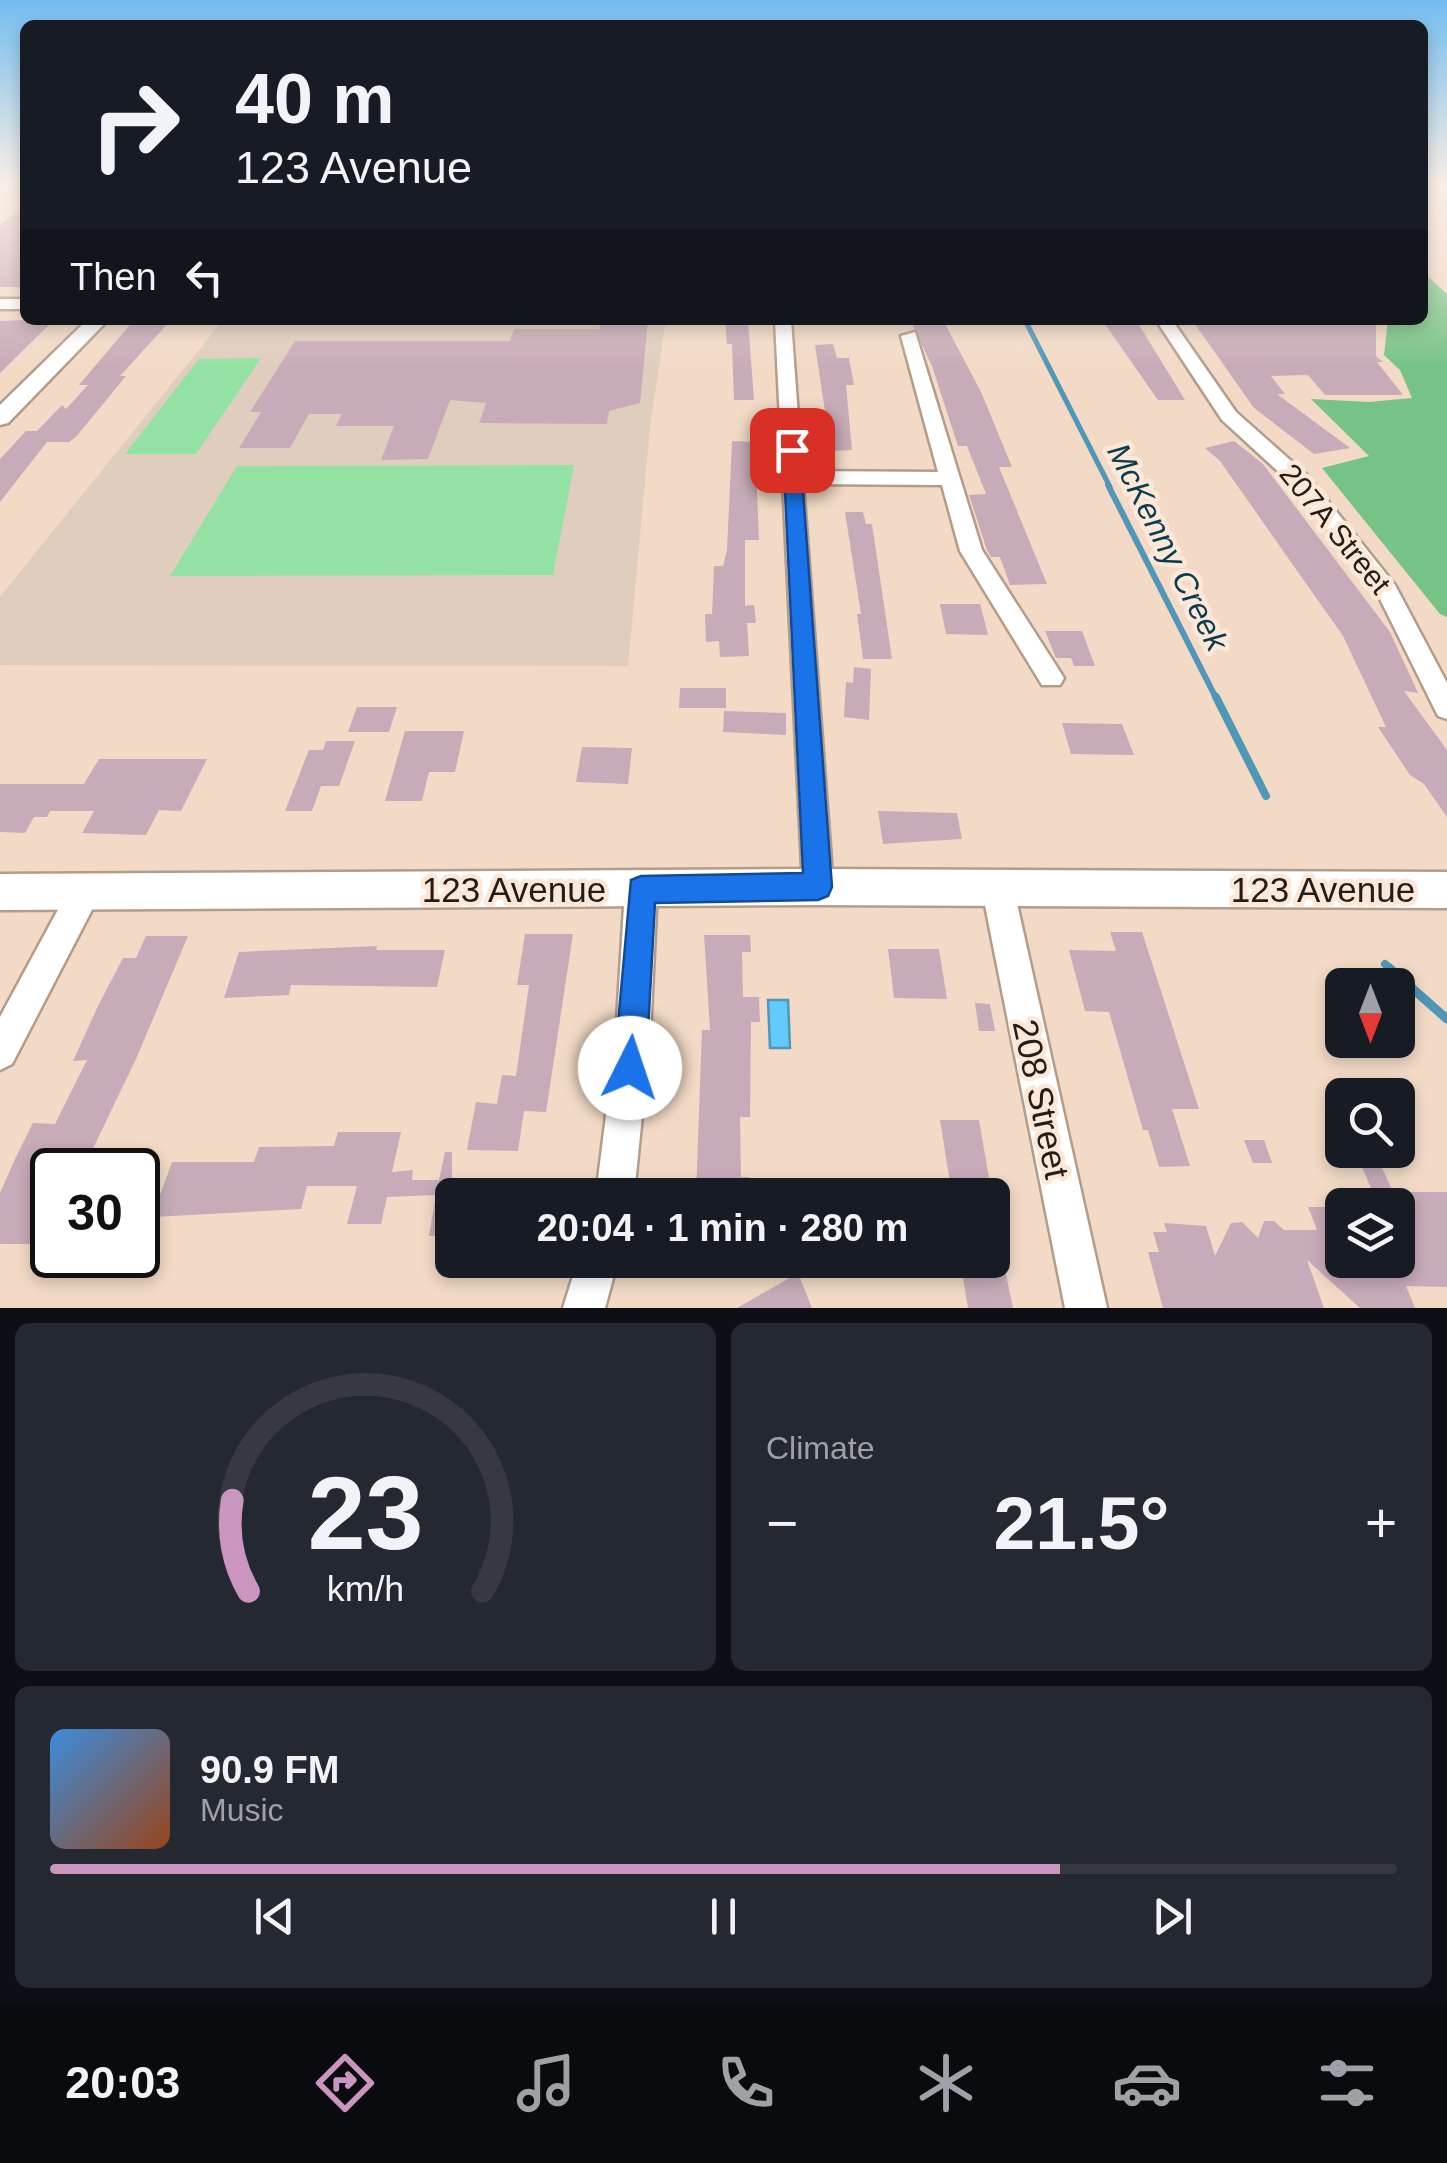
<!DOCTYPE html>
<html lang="en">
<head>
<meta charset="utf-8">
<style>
  :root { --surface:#171b24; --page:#242831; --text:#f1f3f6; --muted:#9ea1a6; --line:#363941; --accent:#ca95bf }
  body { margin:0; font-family:Helvetica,sans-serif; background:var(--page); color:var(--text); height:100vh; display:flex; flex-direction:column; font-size:38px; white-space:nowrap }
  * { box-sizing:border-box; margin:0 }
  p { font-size:32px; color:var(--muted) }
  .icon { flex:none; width:55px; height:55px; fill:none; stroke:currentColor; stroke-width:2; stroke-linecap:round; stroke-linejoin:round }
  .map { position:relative; height:1308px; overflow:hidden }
  .side { display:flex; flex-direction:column; gap:15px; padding:15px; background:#0d0f14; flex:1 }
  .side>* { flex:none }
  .hud { position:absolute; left:20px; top:20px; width:1408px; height:305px; border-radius:15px; box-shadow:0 5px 15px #0003; background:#171b24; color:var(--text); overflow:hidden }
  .needle { width:65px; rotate:180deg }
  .tools { position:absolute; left:1325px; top:968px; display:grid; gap:20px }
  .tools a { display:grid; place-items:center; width:90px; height:90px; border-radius:15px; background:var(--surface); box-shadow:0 5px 15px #0003; font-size:50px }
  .speed { position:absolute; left:30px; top:1148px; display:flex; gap:20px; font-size:50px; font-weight:700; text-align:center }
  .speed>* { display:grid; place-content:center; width:130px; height:130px; border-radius:50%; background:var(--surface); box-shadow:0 5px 15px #0003; line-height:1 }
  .speed .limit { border:5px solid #111; border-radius:15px; background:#fff; color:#111 }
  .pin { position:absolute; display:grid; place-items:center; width:85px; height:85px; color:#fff; margin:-42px; border-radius:20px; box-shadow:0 5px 15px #0006 }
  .me { position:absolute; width:110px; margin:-55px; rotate:4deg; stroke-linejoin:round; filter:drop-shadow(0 0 8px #0008) }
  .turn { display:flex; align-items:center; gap:35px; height:210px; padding:0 50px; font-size:45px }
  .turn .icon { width:130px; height:130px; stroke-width:2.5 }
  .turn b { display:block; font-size:70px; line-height:85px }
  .then { display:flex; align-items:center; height:95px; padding:0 50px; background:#0003; gap:20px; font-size:38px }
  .big { font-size:75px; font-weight:700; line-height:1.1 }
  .side .tile { flex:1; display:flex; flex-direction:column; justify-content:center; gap:15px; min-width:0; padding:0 35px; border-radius:15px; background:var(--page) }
  .side .dial { align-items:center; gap:0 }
  .dial svg { height:260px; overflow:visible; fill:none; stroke:var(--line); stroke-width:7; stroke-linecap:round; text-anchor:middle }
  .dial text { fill:var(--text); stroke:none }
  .song { display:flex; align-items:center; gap:30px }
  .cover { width:120px; height:120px; border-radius:15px; background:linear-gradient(135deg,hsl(210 70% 55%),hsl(20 70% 35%)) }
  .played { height:10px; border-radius:5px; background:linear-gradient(90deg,var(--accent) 75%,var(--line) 75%) }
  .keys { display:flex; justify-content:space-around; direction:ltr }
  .heat { display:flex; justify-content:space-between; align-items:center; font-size:55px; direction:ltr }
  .side .tiles { flex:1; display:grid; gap:15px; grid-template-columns:1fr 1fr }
  .tile:last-child { grid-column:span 2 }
  .trip { position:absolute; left:435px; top:1178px; width:575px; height:100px; border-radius:15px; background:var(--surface); box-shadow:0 5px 15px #0003; font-weight:700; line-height:100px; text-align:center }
  .tabs { display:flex; height:160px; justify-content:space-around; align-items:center; background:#090b0e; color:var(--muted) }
  .tabs .icon { width:70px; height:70px }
  .tabs .active { color:var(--accent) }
  .tabs b { font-size:45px; color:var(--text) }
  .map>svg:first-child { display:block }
  .education { fill:#dfcebe }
  .green { fill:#94e2a3 }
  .forest { fill:#75c385 }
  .water { fill:#63cbfc; stroke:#5096b7; stroke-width:2.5 }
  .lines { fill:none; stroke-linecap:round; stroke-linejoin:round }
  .stream-far3 { stroke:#5096b7; stroke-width:5 }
  .stream-far2 { stroke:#5096b7; stroke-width:6 }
  .stream-far1 { stroke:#5096b7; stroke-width:8 }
  .stream { stroke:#5096b7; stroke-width:9 }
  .building { fill:#c8abb8 }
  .minor-casing { stroke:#b39d8a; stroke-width:5 }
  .tertiary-casing { stroke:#b39d8a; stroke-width:5 }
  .minor { fill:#fff; fill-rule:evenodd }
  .tertiary { fill:#fff; fill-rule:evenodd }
  .route { fill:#1a73e8; stroke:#114b97; stroke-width:2.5 }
  .labels { text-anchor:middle; stroke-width:9; stroke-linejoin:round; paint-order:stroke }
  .street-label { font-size:30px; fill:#241c15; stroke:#fce8d8 }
  .water-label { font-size:32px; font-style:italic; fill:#0c3b4e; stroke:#fce8d8 }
  .near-street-label { font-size:35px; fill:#241c15; stroke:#fce8d8 }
</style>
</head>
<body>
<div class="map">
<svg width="1447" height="1308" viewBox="0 0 1447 1308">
  <rect width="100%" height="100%" fill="#f2dac6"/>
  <path class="education" d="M223 320H666L650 427 628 666 0 665V597Z"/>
  <path class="green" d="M261 358 196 454H125L199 359Z
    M574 465 553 575 170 576 237 466Z"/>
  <path class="forest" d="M1423 272 1447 294V617L1440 614 1322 468 1369 456 1311 399 1369 402 1412 398 1400 370 1384 355 1388 320H1422Z"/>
  <path class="water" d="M768 1000H788L790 1048H770Z"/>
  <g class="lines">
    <path class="stream-far3" d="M1025 320 1110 487"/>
    <path class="stream-far2" d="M1108 485 1217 700"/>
    <path class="stream-far1" d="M1216 697 1266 796
      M1385 964 1391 969"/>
    <path class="stream" d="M1388 967 1447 1019"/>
  </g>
  <path class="building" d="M25 206V287H0V225Z
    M26 320H54L0 373V321Z
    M134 320H171L120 376H126L76 437 69 442H47L0 502V459L26 431H37L62 405 66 409 88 385H79Z
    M609 320H648L640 403 609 411 607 424 479 423 486 403 450 400 428 459 381 460 394 426H336L342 414H309L290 448H239L261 412H250L295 341H510L514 329H599L601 322Z
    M725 320H748L754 400H734L732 344H727Z
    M910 320H943L981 392 1012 467H999L1047 584 1010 585 1000 557H991L987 550 969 495 986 494 967 446H958L932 366Z
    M1102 320H1136L1185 400H1158Z
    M1192 320H1376V356L1383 362H1377L1403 395H1325L1308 375 1271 376 1285 394H1277L1350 448 1314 454 1254 408Z
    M833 344 837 358H849L854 385H846L852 450 831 451 815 345Z
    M732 441 755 442 759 540H745V606L754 605 756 623H747L749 656 720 657 719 641 706 642 705 614H712L714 566H723L727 550Z
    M1234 441 1263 464 1390 632 1418 693 1404 691 1447 750V817L1424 784 1410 775 1378 727H1386L1343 636 1220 461 1205 448Z
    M845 512H863L866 524H872L892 659H863L857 614H861Z
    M940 604H980L988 635 946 634Z
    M1045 631H1082L1095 666H1074L1071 658H1056Z
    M854 667 871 669 869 720 844 717 846 682 853 683Z
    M680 688H726V708H679Z
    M357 707H397L389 732H348Z
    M724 711 786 713V735L723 732Z
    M1062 723 1122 724 1134 755 1071 754Z
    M405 731H464L455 772H429L422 801H385Z
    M326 741H355L339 786H321L312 811H285L309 750H323Z
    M582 747 632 748 628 784 576 782Z
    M99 759H207L181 811 159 810 146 835 82 833 94 811H50L47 817H34L25 833 0 832V784H84Z
    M878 811 957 813 962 839 883 844Z
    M1110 932H1142L1199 1109H1172L1190 1166 1159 1167 1148 1130H1143L1109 1012 1085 1011 1069 950 1116 951Z
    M525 934H573L546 1112 524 1111 518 1151 467 1150 476 1102 497 1104 502 1075 516 1076 529 985H517Z
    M704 935H750L751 952H742L743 997H759L760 1022H751L750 1117H740L741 1177H749V1195H696L702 1030H710Z
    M146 936H188L136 1059 86 1163 52 1161V1226L45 1244H0V1193L15 1159 33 1123 55 1124 87 1060 73 1061 98 1006 123 958H136Z
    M377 946 376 950H445L437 987 291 985 289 995 224 998 239 952Z
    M888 949H939L947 999 894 998Z
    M975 1003 990 1004 995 1031H979Z
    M940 1120H979L992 1195H952Z
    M338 1132H401L392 1172 413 1170 412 1180H439L445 1152H452V1180H473V1194H452V1236H429L436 1195 387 1197 381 1224H347L357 1186H307L301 1209 152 1217 172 1162H254L259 1147 334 1146Z
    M1244 1140H1264L1272 1163H1253Z
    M1355 1150H1374L1398 1203V1192H1447V1287L1406 1286 1415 1308H1360L1307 1260 1324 1308H1163L1148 1252H1159L1153 1232H1167L1164 1223 1206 1226 1215 1256 1231 1223 1242 1222 1258 1238 1264 1221H1274L1284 1230H1317L1308 1207H1342V1260H1398V1205H1378Z
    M960 1260H1003L1013 1308H968Z
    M798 1273 812 1308H737Z"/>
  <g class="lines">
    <defs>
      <path id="minor" d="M0 299H25V309H0Z
        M775 320H791L802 471 938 472 901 336 915 332 982 550 1064 678 1060 685H1042L960 551 942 485 803 484 833 887 829 898 818 902 807 898 803 887Z
        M1156 320H1172L1236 412 1308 476 1395 585 1447 683V719L1438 716 1378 595 1294 486 1222 420Z
        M641 875 652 879 657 890 650 1036 634 1195H596L616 1036 625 890 630 879Z
        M998 875 1009 879 1014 890 1107 1308H1065L982 890 987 879Z
        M85 876 96 880 101 891 96 902 12 1064 0 1070V1017L74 880Z
        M578 1260H618L605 1308H563Z"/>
      <path id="tertiary" d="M87 320H108L8 423 0 425V405Z
        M818 869 1447 872V908L818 905 0 910V874Z"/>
    </defs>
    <use href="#minor" class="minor-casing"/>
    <use href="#tertiary" class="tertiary-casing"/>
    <use href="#minor" class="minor"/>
    <use href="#tertiary" class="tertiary"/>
  </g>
  <linearGradient id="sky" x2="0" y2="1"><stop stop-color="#73bdf0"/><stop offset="0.5" stop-color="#f9eee5"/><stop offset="1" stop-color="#f9eee5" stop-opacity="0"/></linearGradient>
  <rect width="1447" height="368" fill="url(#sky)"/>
  <path class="route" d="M792 444 800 450 832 887 828 896 818 900 655 903 646 1068 642 1079 630 1084 619 1079 614 1068 631 880 641 876 803 873 783 450Z"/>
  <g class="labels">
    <g class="street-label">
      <text transform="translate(1335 529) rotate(51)" y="10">207A Street</text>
    </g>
    <g class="water-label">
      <text transform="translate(1168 547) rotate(63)" y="11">McKenny Creek</text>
    </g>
    <g class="near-street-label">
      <text x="514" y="902">123 Avenue</text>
      <text x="1323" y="902">123 Avenue</text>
      <text transform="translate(1041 1099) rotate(78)" y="12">208 Street</text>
    </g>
  </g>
</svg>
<div class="tools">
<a><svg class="needle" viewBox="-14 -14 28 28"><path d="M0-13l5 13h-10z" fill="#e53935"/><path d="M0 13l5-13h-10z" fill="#9ea1a6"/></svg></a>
<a><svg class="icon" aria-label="search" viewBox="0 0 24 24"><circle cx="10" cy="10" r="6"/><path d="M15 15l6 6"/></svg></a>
<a><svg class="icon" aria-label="layers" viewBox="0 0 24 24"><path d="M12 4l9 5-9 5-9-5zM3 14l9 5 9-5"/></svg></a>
</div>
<div class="speed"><div class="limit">30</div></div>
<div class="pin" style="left:792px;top:450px;background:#d93025"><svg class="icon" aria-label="arrive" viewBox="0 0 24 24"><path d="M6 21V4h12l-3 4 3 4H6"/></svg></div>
<svg class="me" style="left:630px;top:1068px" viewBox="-20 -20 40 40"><circle r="19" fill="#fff"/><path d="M0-13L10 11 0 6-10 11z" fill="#1a73e8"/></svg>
<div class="trip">20:04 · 1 min · 280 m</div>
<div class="hud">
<div class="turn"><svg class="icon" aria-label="right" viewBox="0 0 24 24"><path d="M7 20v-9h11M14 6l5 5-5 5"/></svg><div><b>40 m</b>123 Avenue</div></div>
<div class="then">Then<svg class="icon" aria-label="left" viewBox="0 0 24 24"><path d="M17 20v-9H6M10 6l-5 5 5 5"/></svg></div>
</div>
</div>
<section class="side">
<div class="tiles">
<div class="tile dial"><svg viewBox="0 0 100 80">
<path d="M14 69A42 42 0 1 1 86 69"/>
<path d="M14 69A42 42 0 0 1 9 41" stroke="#ca95bf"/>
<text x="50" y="56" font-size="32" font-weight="700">23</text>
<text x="50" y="72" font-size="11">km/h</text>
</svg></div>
<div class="tile"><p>Climate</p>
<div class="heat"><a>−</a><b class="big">21.5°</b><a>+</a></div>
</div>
<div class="tile">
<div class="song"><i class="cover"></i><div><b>90.9 FM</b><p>Music</p></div></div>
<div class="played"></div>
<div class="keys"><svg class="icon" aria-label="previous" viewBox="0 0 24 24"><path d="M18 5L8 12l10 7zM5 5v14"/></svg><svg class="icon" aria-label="pause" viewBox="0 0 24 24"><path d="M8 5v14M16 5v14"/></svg><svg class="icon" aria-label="next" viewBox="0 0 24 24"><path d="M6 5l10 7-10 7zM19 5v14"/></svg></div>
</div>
</div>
</section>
<nav class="tabs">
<b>20:03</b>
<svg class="icon active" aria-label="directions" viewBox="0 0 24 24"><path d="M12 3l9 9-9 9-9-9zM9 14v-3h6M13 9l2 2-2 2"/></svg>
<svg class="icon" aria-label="music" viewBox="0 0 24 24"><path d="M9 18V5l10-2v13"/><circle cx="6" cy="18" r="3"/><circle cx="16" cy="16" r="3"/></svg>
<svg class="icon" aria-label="phone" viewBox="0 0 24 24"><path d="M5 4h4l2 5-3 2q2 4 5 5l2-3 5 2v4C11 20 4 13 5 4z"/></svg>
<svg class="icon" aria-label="climate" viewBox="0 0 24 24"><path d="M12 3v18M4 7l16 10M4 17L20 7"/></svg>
<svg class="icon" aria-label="car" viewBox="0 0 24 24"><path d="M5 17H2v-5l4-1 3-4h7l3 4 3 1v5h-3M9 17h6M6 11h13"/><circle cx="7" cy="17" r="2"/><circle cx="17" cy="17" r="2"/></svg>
<svg class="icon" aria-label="filters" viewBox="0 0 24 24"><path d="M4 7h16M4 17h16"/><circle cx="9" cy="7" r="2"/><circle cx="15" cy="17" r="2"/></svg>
</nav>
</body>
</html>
